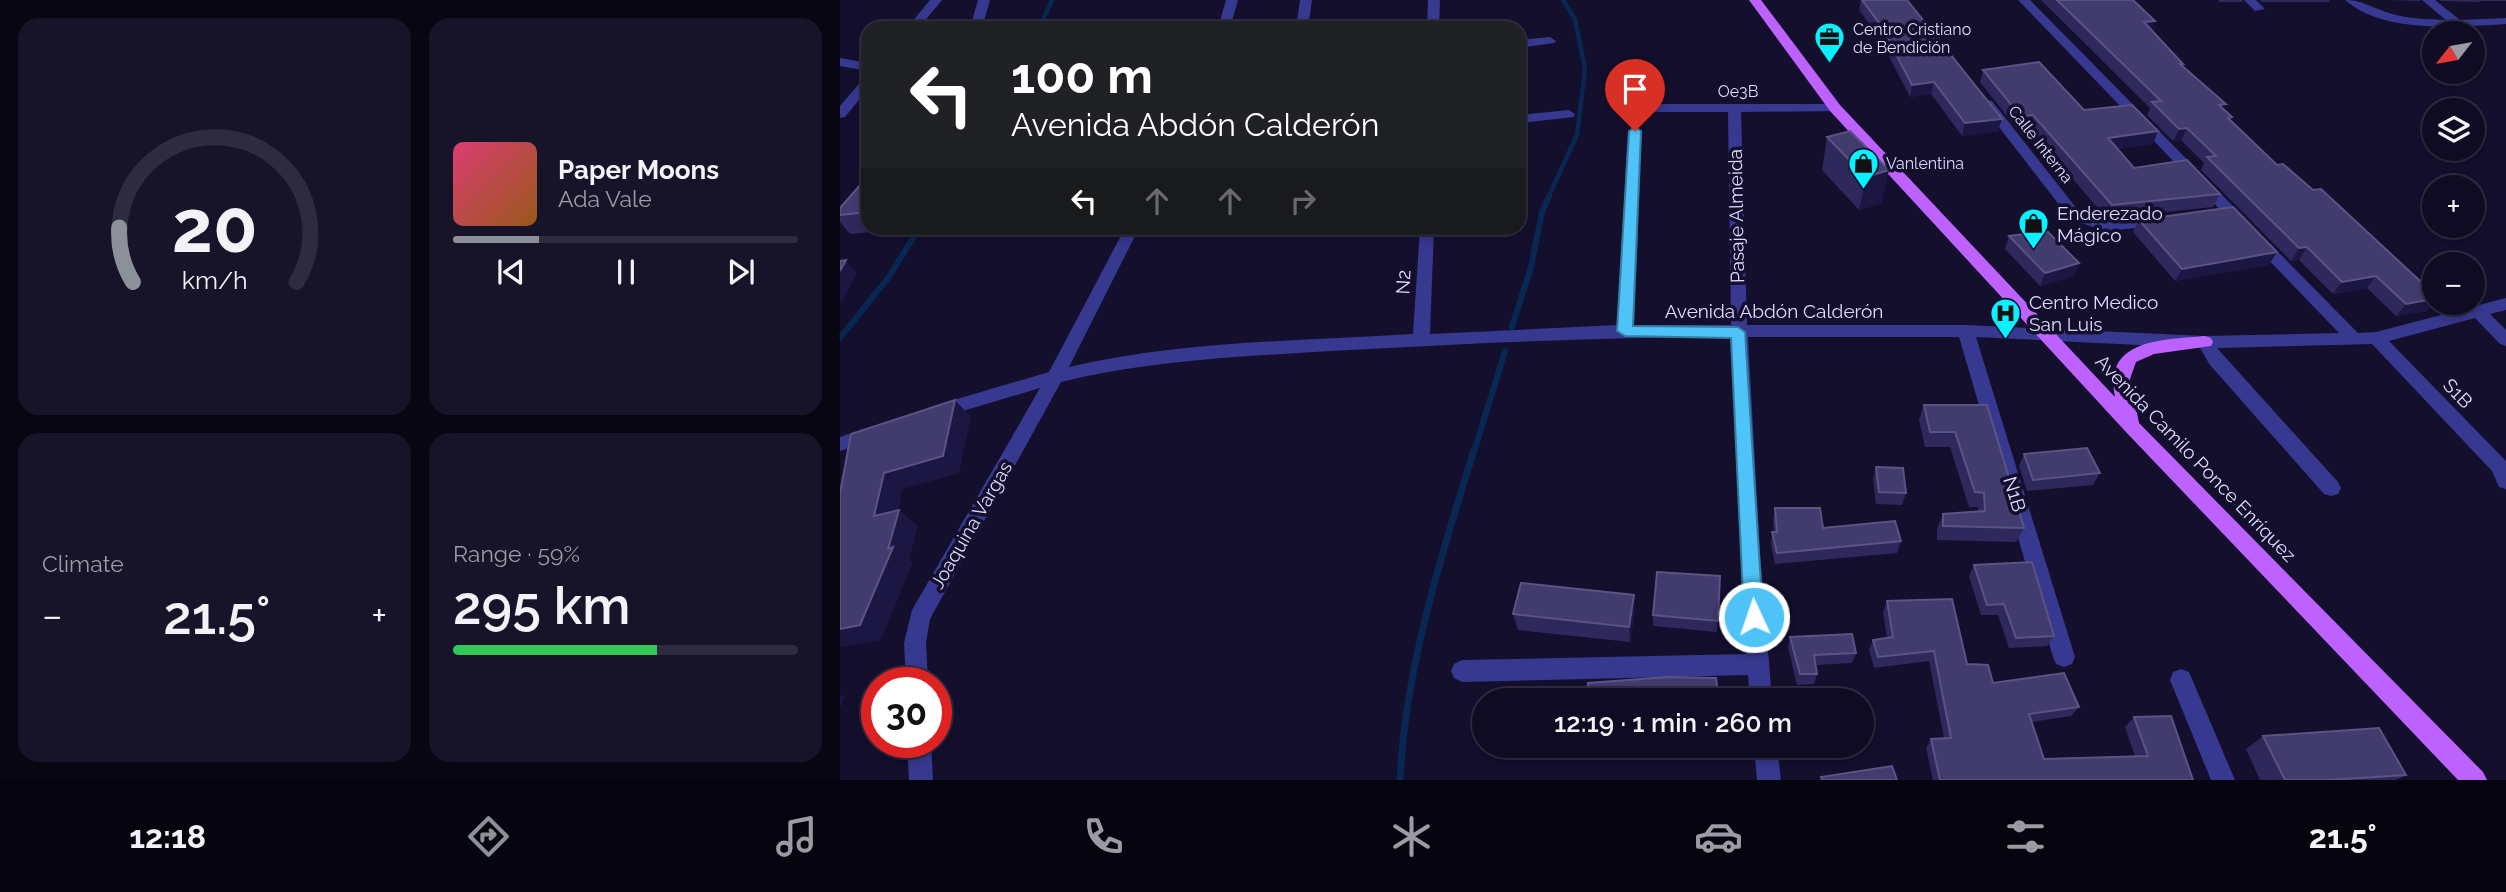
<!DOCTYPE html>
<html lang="en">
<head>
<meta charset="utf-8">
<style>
  :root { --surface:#0e0b22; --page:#17142a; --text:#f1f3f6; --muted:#9b9ba5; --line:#2e2b40; --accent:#8c9099 }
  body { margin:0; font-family:Raleway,sans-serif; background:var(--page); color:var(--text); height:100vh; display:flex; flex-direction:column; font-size:26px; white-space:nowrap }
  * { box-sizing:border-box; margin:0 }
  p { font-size:23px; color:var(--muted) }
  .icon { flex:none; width:38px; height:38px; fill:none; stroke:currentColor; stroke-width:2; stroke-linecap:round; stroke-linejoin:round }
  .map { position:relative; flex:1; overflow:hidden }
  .sheet { display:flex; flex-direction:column; gap:18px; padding:18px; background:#080613; width:840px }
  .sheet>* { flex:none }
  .top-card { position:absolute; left:21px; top:21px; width:665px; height:214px; border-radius:21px; box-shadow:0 4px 10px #0003,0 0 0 2px var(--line); background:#202124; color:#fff; overflow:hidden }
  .needle { width:46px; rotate:239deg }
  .fabs { position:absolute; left:1582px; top:21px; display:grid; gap:14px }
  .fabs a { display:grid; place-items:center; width:63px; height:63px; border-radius:50%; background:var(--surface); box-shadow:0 4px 10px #0003,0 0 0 2px var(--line); font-size:35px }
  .speed { position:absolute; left:21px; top:667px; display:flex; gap:14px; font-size:35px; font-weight:700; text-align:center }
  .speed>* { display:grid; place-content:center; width:91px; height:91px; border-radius:50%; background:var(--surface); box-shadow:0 4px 10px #0003,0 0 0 2px var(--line); line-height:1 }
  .speed .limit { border:10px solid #d22; background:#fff; color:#111 }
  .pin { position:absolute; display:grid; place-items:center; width:60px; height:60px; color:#fff; margin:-72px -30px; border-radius:50% 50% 50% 0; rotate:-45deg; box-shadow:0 0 7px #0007 }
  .pin .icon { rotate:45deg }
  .me { position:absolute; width:77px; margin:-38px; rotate:357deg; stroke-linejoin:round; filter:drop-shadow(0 0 5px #0008) }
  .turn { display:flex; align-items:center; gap:24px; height:147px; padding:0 35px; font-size:32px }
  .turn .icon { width:91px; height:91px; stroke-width:2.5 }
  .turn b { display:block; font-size:49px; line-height:60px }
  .lanes { display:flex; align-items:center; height:66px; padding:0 35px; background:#0003; justify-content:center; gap:35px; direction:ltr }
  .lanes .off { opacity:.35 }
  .big { font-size:52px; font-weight:600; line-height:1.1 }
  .sheet .tile { flex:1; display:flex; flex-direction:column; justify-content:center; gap:10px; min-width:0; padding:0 24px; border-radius:21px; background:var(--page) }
  .sheet .dial { align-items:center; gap:0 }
  .dial svg { height:182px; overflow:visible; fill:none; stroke:var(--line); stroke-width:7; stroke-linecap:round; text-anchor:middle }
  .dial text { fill:var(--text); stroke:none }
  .song { display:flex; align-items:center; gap:21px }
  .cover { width:84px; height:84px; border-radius:10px; background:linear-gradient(135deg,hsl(340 70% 55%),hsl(30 70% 35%)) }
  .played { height:7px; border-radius:4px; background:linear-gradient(90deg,var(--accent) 25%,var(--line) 25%) }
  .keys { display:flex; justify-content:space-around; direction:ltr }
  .heat { display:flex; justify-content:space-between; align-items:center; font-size:38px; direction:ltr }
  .charge { height:10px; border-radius:5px; background:linear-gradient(90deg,#34c759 59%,var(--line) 0) }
  .sheet .tiles { flex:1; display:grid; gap:18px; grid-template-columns:repeat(2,1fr) }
  .trip { position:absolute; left:632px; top:688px; width:402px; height:70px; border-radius:35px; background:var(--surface); box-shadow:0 4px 10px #0003,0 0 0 2px var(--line); font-weight:600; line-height:70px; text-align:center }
  .tabs { display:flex; height:112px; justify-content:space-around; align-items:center; background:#06040e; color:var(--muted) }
  .tabs .icon { width:49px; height:49px }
  .tabs .on { color:var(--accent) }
  .tabs b { font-size:32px; color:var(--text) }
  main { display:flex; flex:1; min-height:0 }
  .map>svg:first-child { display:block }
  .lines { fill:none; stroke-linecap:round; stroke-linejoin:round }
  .stream-far2 { stroke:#092753; stroke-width:4.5 }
  .stream-far1 { stroke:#092753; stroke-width:6 }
  .stream { stroke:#092753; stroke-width:7 }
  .minor { fill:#373890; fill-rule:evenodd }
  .major { fill:#be62ff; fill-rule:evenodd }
  .wall { fill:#2f285c }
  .shaded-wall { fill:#1c1642 }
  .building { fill:#423b6e; stroke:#5a5484; stroke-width:2 }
  .route { fill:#4fc3f7; stroke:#337fa1; stroke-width:2 }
  .labels { text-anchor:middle; stroke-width:7; stroke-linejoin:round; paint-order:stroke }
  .far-poi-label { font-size:16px; fill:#dedbff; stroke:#130f2d; text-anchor:start }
  .far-street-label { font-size:16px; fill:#dedbff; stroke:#130f2d }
  .poi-label { font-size:19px; fill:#dedbff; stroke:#130f2d; text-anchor:start }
  .street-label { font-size:19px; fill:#dedbff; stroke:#130f2d }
</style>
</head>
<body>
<main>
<section class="sheet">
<div class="tiles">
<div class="tile dial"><svg viewBox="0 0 100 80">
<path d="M14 69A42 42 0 1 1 86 69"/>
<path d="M14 69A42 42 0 0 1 8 45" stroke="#8c9099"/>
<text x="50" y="56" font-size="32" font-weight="700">20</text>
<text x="50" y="72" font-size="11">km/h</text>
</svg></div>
<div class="tile">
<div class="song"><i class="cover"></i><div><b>Paper Moons</b><p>Ada Vale</p></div></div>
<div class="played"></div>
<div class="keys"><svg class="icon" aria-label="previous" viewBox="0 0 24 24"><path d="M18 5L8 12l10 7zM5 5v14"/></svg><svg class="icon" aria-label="pause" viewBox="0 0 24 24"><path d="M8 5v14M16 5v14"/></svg><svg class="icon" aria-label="next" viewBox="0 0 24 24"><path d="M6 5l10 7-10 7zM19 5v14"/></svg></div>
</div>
<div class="tile"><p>Climate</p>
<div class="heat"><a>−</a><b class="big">21.5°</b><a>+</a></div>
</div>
<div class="tile"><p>Range · 59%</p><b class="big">295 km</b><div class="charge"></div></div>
</div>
</section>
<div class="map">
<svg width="1666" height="780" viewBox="0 0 1666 780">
  <rect width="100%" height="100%" fill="#130f2d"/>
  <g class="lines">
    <path class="stream-far2" d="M199 28 212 0
      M708 198 737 135 745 69 735 19 723 0"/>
    <path class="stream-far1" d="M672 327 691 267 702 212 709 196
      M0 338 48 278 79 228
      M634 452 665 351"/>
    <path class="stream" d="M560 780C565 669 601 556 634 450"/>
    <path class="minor" d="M90 0H102L79 28H67Z
      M138 0H150L142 28H130Z
      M386 0H398L390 28H378Z
      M460 0H472L468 28H456Z
      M588 0H600L599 28H587Z
      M1178 0H1190L1518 333 1536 332 1666 298V310L1650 314 1666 330V346L1660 344 1635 318 1549 341 1666 461V489L1659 487 1652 471 1532 344 1377 348 1498 482 1501 488 1498 494 1491 496 1484 494 1370 365 1360 348 1136 337 1235 657 1232 664 1224 667 1216 664 1213 657 1119 337H908L920 552 932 700H910L908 675 622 682 614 678 611 671 614 664 622 660 906 654 891 337C764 337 637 343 510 350 413 356 316 359 221 382L90 619 86 643 88 682H66L64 643 72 610 200 388 96 419 90 417 87 412 90 407 209 372 285 228H299L229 367C341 341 458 341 573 334L580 228H594L590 334 777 325 788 131 795 127 802 131 794 325H891L888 112H801L795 108 801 104H995L1001 108 1000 111 901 112 907 325H1126L1365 336 1499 333Z
      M1404 0H1416L1425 9 1415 11Z
      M1505 0C1522 0 1533 8 1549 13 1567 19 1587 19 1606 20L1582 0H1595L1620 20 1666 18V24C1619 27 1543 34 1505 0Z
      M710 37 716 41 714 43 679 48V40Z
      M0 58 28 63V71L0 66Z
      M28 77V89L5 117 0 118V106L24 78Z
      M1147 100 1152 101 1241 214 1267 222 1320 217 1327 222 1325 225 1267 231 1231 220 1141 104Z
      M729 110 735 114 734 117 679 123V115Z
      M33 426 39 428 42 433 39 438 0 451V437Z
      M1341 669 1349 672 1395 780H1371L1330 680 1333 672Z
      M67 742H91L93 780H69Z
      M914 746H937L941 780H917Z"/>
    <path class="major" d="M909 0H921L1000 105 1275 397C1263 338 1324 340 1365 336L1371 338 1373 342 1371 346 1314 354 1296 362 1290 379 1299 423 1643 772 1647 780H1618L1285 431 990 111Z"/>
  </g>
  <path class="wall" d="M1021 0H1067L1162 119 1158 131 1122 136 1091 94 1070 97 1040 39 1019 10Z
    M1201 0H1293L1311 30 1343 64 1342 66 1392 117 1390 121 1588 311 1556 316 1527 288 1493 294 1459 260 1451 261 1361 170 1364 163 1341 140 1333 141 1307 115 1310 108Z
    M1378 0H1403L1402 2H1380Z
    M1419 0H1490L1489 2H1422Z
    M1547 0H1580V1Z
    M1599 0H1666V1H1641L1640 2 1601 1Z
    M1143 70 1244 110 1313 144 1277 149 1294 168 1380 194 1373 207 1266 218 1189 127 1177 129 1140 82Z
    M1010 131 1042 203 1019 210 982 170 987 137Z
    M28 177V228H65L64 229 10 234 0 222V208Z
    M1299 220 1429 265 1335 281 1293 232Z
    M1169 236 1239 263 1234 276 1200 286 1165 249Z
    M1084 405H1147L1184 528 1176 542 1097 540V529L1103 514 1138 511V507H1129L1110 447H1085L1079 420Z
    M1184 454 1260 473 1253 485 1187 491 1179 466Z
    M1036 467 1066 493 1062 505 1036 504 1033 479Z
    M935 508 983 528 1061 541 1057 553 935 564 931 544 932 532H934L933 520Z
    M1134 565 1214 636 1207 646 1169 648 1158 615H1141L1129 576Z
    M880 576 877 632 813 626V615Z
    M1047 601 1127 664 1153 683 1239 707 1231 716 1192 722 1204 759 1295 756 1285 727 1294 717 1353 780H1093L1086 748 1091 739 1104 738 1089 661 1034 668 1029 650 1033 640 1047 638 1043 612Z
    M795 611 790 642 678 630 673 614Z
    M950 637 1016 653 1012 663 976 665 977 674 974 684 957 685 948 647Z
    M1423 736 1566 775 1556 780H1420L1406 749Z"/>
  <path class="shaded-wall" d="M1315 21 1310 33 1304 22Z
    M1094 82 1091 94 1070 97 1072 85Z
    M1193 115 1189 127 1177 129 1181 117Z
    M1162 119 1158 131 1122 136 1125 123Z
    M1347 128 1341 140 1333 141 1339 129Z
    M1318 131 1313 144 1263 151 1268 138Z
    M1049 170 1042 203 1019 210 1026 177Z
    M1467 247 1459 260 1451 261 1459 248Z
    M1437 252 1429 265 1335 281 1342 269Z
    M6 260 17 273 2 302 0 301V271Z
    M1239 263 1234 276 1200 286 1205 273Z
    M1536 276 1527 288 1493 294 1502 282Z
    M1594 299 1595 303 1588 311 1556 316 1566 304Z
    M115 400 131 417 119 473 63 489 55 525 59 510 78 526 69 560 73 563 41 640 0 647V629L48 549 34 516 44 473Z
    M794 595 795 611 790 642 789 627Z
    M0 694 5 697 0 708Z"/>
  <path class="building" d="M1022 0H1067L1162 119 1125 123 1094 82 1072 85 1042 27Z
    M1217 0H1293L1315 21 1304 22 1343 64H1340L1386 104 1379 105 1392 117 1388 118 1437 165 1443 164 1473 190 1481 189 1594 294V299L1566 304 1536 276 1502 282 1467 247 1459 248 1367 157 1376 156 1347 128 1339 129 1312 102 1321 101Z
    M1199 62 1244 110 1292 105 1318 131 1268 138 1294 168 1347 160 1380 194 1272 205 1193 115 1181 117 1143 70Z
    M1010 131 1049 170 1026 177 987 137Z
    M27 177 28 212 0 215V208Z
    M1393 207 1437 252 1342 269 1299 220Z
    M1207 231 1239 263 1205 273 1169 236Z
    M6 260 0 271V261Z
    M115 400 103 456 44 473 34 516 59 510 48 549 53 547 20 625 0 629V493L11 434Z
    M1084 405H1147L1184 528 1103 526V514L1145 511 1144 493 1135 492 1115 432H1090Z
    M1247 448 1260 473 1193 480 1184 454Z
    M1036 467 1063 468 1066 493 1039 492Z
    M935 508H980L983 528 1055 521 1061 541 937 553 932 532H937Z
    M1192 562 1214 636 1176 638 1164 604 1147 605 1134 565Z
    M817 572 880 576 878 621 813 615Z
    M681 583 794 595 789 627 673 614Z
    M1112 599 1127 664 1148 665 1153 683 1224 673 1239 707 1189 714 1204 759 1308 756 1294 717 1331 716 1353 780H1100L1091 739 1111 738 1094 651 1038 657 1033 640 1053 637 1047 601Z
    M1012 634 1016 653 974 655 977 674H960L950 637Z
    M828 677 876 678 879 700H747L748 683Z
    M1007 697V700H970Z
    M1539 728 1566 775 1489 780H1445L1423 736Z
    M1052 766 1057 780H982L981 777Z"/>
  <path class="route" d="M795 127 801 131 793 326 898 327 905 332 923 617 920 623 914 626 907 623 904 617 891 338 785 336 777 331 789 131Z"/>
  <defs>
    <symbol id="office-pin" viewBox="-11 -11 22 30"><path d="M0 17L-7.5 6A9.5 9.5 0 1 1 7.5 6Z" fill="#07f1ff" stroke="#130f2d"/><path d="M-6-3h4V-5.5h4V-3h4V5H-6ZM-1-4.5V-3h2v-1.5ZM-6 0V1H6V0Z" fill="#111"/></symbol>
    <symbol id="shop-pin" viewBox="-11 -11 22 30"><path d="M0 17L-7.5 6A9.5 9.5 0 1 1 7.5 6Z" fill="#07f1ff" stroke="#130f2d"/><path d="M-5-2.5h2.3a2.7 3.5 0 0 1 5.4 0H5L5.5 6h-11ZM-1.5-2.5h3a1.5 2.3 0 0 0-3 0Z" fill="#111"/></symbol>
    <symbol id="hospital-pin" viewBox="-11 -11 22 30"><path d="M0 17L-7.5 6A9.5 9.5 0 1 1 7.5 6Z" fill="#07f1ff" stroke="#130f2d"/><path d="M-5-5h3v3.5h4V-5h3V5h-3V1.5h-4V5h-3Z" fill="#111"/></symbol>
  </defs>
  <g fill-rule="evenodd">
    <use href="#office-pin" x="972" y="20" width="35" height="47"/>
    <use href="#shop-pin" x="1006" y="146" width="35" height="47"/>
    <use href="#shop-pin" x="1176" y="206" width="35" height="47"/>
    <use href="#hospital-pin" x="1148" y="296" width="35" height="47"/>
  </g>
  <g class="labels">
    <g class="far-poi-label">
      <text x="1013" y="35">Centro Cristiano<tspan x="1013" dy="18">de Bendición</tspan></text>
      <text x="1046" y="169">Vanlentina</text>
    </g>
    <g class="far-street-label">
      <text x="898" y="97">Oe3B</text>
      <text transform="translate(1201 144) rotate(52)" y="6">Calle Interna</text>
    </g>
    <g class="poi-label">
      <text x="1217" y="220">Enderezado<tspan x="1217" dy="22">Mágico</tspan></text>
      <text x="1189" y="309">Centro Medico<tspan x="1189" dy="22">San Luis</tspan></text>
    </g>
    <g class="street-label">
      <text transform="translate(896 216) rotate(-91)" y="7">Pasaje Almeida</text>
      <text transform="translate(563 282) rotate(-87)" y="7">N2</text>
      <text x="934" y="318">Avenida Abdón Calderón</text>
      <text transform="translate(1618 393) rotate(46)" y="7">S1B</text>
      <text transform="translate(1356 458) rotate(46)" y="7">Avenida Camilo Ponce Enríquez</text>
      <text transform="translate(1175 494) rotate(73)" y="7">N1B</text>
      <text transform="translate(131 525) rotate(-60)" y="7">Joaquina Vargas</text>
    </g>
  </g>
</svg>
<div class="fabs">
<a><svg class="needle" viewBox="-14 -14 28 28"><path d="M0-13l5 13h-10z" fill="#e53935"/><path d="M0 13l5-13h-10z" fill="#9b9ba5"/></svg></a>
<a><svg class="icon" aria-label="layers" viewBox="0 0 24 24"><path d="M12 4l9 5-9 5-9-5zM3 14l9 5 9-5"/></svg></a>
<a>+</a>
<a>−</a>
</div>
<div class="speed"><div class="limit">30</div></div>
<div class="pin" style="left:795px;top:131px;background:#d93025"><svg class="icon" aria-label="arrive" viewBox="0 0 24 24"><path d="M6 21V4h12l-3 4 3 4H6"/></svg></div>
<svg class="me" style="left:914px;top:617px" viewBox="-20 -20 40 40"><circle r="17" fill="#4fc3f7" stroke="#fff" stroke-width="3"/><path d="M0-11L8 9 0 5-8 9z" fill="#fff"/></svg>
<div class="trip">12:19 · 1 min · 260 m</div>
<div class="top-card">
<div class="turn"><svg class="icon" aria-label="left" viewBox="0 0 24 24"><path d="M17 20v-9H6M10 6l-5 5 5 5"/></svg><div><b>100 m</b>Avenida Abdón Calderón</div></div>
<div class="lanes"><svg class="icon" aria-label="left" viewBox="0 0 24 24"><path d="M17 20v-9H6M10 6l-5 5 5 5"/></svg><svg class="icon off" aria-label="ahead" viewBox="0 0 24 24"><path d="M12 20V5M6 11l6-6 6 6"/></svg><svg class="icon off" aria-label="ahead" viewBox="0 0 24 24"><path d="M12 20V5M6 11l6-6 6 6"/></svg><svg class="icon off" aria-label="right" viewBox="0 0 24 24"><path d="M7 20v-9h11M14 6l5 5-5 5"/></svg></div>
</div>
</div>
</main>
<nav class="tabs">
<b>12:18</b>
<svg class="icon on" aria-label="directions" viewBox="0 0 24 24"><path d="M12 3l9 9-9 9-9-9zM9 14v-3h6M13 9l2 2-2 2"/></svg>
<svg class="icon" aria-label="music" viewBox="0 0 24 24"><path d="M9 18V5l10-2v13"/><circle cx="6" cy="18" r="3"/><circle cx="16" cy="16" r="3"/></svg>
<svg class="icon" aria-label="phone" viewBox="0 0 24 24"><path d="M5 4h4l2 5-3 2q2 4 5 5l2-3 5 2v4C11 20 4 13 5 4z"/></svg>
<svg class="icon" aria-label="climate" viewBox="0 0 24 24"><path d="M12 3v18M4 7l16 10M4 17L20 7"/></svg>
<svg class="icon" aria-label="car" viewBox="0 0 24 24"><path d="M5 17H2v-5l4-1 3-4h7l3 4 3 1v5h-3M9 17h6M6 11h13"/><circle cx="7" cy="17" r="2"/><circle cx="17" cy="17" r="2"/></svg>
<svg class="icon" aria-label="filters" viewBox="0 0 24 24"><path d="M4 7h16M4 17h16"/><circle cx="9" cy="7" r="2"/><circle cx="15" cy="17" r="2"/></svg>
<b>21.5°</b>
</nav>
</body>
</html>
